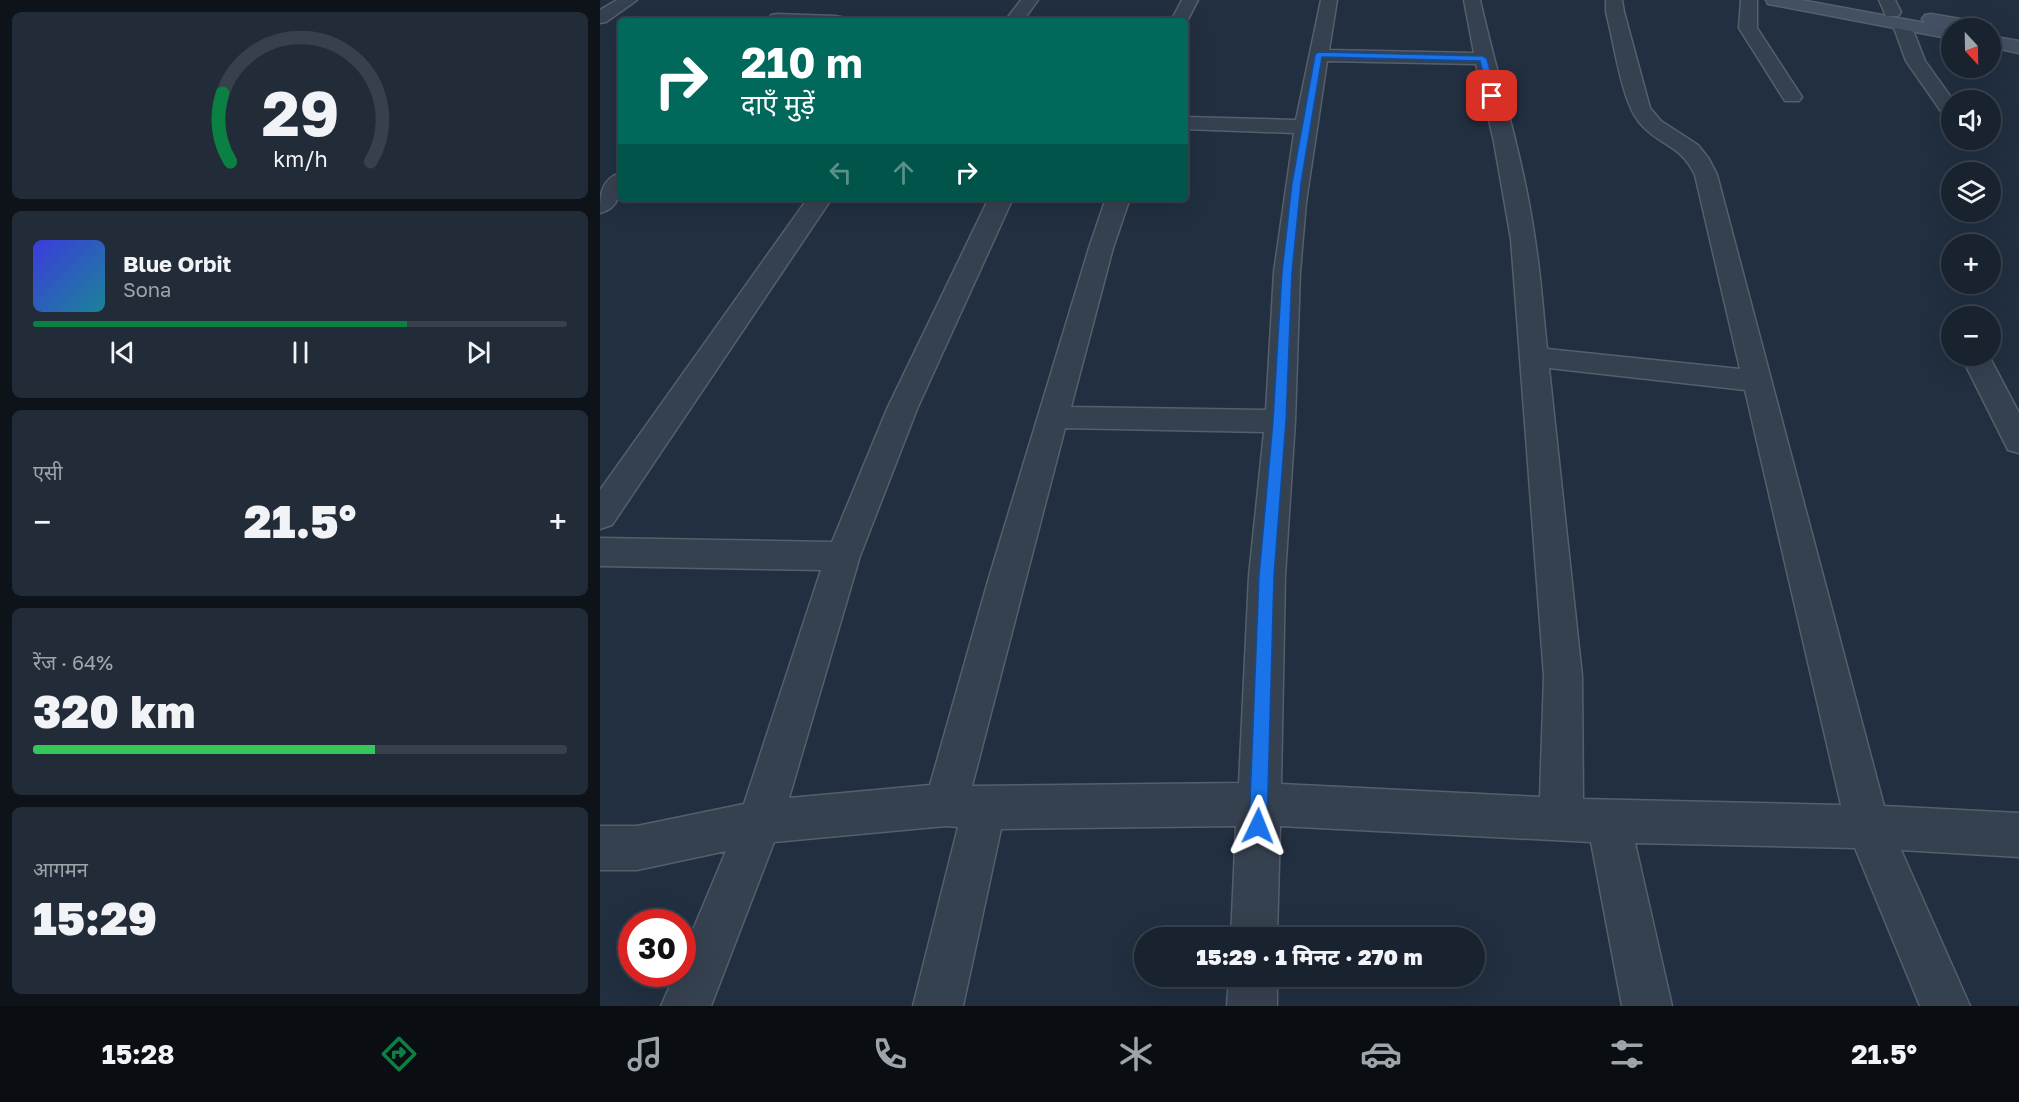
<!DOCTYPE html>
<html lang="hi">
<head>
<meta charset="utf-8">
<style>
  :root { --surface:#192330; --page:#222b38; --text:#f1f3f6; --muted:#9fa4ab; --line:#37404c; --accent:#0b8043 }
  body { margin:0; font-family:"Golos Text","Noto Sans Devanagari",sans-serif; background:var(--page); color:var(--text); height:100vh; display:flex; flex-direction:column; font-size:22px; white-space:nowrap }
  * { box-sizing:border-box; margin:0 }
  p { font-size:20px; color:var(--muted) }
  .icon { flex:none; width:33px; height:33px; fill:none; stroke:currentColor; stroke-width:2; stroke-linecap:round; stroke-linejoin:round }
  .map { position:relative; flex:1; overflow:hidden }
  .details { display:flex; flex-direction:column; gap:12px; padding:12px; background:#0e131a; width:600px }
  .details>* { flex:none }
  .banner { position:absolute; left:18px; top:18px; width:570px; height:183px; border-radius:6px; box-shadow:0 6px 24px #0002,0 0 0 2px var(--line); background:#00695c; color:#fff; overflow:hidden }
  .needle { width:39px; rotate:158deg }
  .controls { position:absolute; left:1341px; top:18px; display:grid; gap:12px }
  .controls a { display:grid; place-items:center; width:60px; height:60px; border-radius:50%; background:var(--surface); box-shadow:0 6px 24px #0002,0 0 0 2px var(--line); font-size:30px }
  .speed { position:absolute; left:18px; top:909px; display:flex; gap:12px; font-size:30px; font-weight:700; text-align:center }
  .speed>* { display:grid; place-content:center; width:78px; height:78px; border-radius:50%; background:var(--surface); box-shadow:0 6px 24px #0002,0 0 0 2px var(--line); line-height:1 }
  .speed .limit { border:9px solid #d22; background:#fff; color:#111 }
  .pin { position:absolute; display:grid; place-items:center; width:51px; height:51px; color:#fff; margin:-26px; border-radius:12px; box-shadow:0 3px 9px #0006 }
  .me { position:absolute; width:66px; margin:-33px; rotate:2deg; stroke-linejoin:round; filter:drop-shadow(0 0 4px #0008) }
  .turn { display:flex; align-items:center; gap:21px; height:126px; padding:0 24px; font-size:27px }
  .turn .icon { width:78px; height:78px; stroke-width:2.5 }
  .turn b { display:block; font-size:42px; line-height:51px }
  .lanes { display:flex; align-items:center; height:57px; padding:0 24px; background:#0003; justify-content:center; gap:30px; direction:ltr }
  .lanes .off { opacity:.35 }
  .big { font-size:45px; font-weight:800; line-height:1.1 }
  .details .card { flex:1; display:flex; flex-direction:column; justify-content:center; gap:9px; min-width:0; padding:0 21px; border-radius:9px; background:var(--page) }
  .details .dial { align-items:center; gap:0 }
  .dial svg { height:156px; overflow:visible; fill:none; stroke:var(--line); stroke-width:7; stroke-linecap:round; text-anchor:middle }
  .dial text { fill:var(--text); stroke:none }
  .song { display:flex; align-items:center; gap:18px }
  .cover { width:72px; height:72px; border-radius:9px; background:linear-gradient(135deg,hsl(240 70% 55%),hsl(190 70% 35%)) }
  .played { height:6px; border-radius:3px; background:linear-gradient(90deg,var(--accent) 70%,var(--line) 70%) }
  .keys { display:flex; justify-content:space-around; direction:ltr }
  .heat { display:flex; justify-content:space-between; align-items:center; font-size:33px; direction:ltr }
  .charge { height:9px; border-radius:4px; background:linear-gradient(90deg,#34c759 64%,var(--line) 0) }
  .trip { position:absolute; left:534px; top:927px; width:351px; height:60px; border-radius:30px; background:var(--surface); box-shadow:0 6px 24px #0002,0 0 0 2px var(--line); font-weight:800; line-height:60px; text-align:center }
  .tab-bar { display:flex; height:96px; justify-content:space-around; align-items:center; background:#0a0e13; color:var(--muted) }
  .tab-bar .icon { width:42px; height:42px }
  .tab-bar .on { color:var(--accent) }
  .tab-bar b { font-size:27px; color:var(--text) }
  main { display:flex; flex:1; min-height:0 }
  .map>svg:first-child { display:block }
  .lines { fill:none; stroke-linecap:round; stroke-linejoin:round }
  .street-casing { stroke:#545f6e; stroke-width:3 }
  .secondary-casing { stroke:#545f6e; stroke-width:3 }
  .street { fill:#364150; fill-rule:evenodd }
  .secondary { fill:#435063; fill-rule:evenodd }
  .route { fill:#1a73e8; stroke:#114b97; stroke-width:1.5 }
</style>
</head>
<body>
<main>
<section class="details">
<div class="card dial"><svg viewBox="0 0 100 80">
<path d="M14 69A42 42 0 1 1 86 69"/>
<path d="M14 69A42 42 0 0 1 10 34" stroke="#0b8043"/>
<text x="50" y="56" font-size="32" font-weight="700">29</text>
<text x="50" y="72" font-size="11">km/h</text>
</svg></div>
<div class="card">
<div class="song"><i class="cover"></i><div><b>Blue Orbit</b><p>Sona</p></div></div>
<div class="played"></div>
<div class="keys"><svg class="icon" aria-label="previous" viewBox="0 0 24 24"><path d="M18 5L8 12l10 7zM5 5v14"/></svg><svg class="icon" aria-label="pause" viewBox="0 0 24 24"><path d="M8 5v14M16 5v14"/></svg><svg class="icon" aria-label="next" viewBox="0 0 24 24"><path d="M6 5l10 7-10 7zM19 5v14"/></svg></div>
</div>
<div class="card"><p>एसी</p>
<div class="heat"><a>−</a><b class="big">21.5°</b><a>+</a></div>
</div>
<div class="card"><p>रेंज · 64%</p><b class="big">320 km</b><div class="charge"></div></div>
<div class="card"><p>आगमन</p><b class="big">15:29</b></div>
</section>
<div class="map">
<svg width="1419" height="1006" viewBox="0 0 1419 1006">
  <rect width="100%" height="100%" fill="#212f40"/>
  <g class="lines">
    <defs>
      <path id="street" d="M17 0H37L6 22 0 23V10Z
        M421 0H438L423 21H405Z
        M582 0H598L585 25V21H571Z
        M721 0H737L729 50 874 53 864 0H880C898 80 924 159 935 240 941 276 943 313 947 349L1140 369 1095 175C1080 143 1058 146 1039 122 1021 100 1014 41 1006 12V0H1022L1024 12 1050 108 1061 121 1098 145 1109 159 1117 175 1284 806 1419 813V857L1301 850 1370 1006H1320L1255 848 1035 843 1072 1006H1022L991 842 680 826 677 938H631L636 826 401 829 363 1006H313L358 827 346 826 174 842 111 1006H61L75 974H82V956L126 851 37 870H0V826H37L144 804 221 570 0 566V538L232 542 287 409 389 198H413L317 409 260 556 189 798 330 785 388 581 489 248 506 198H530L513 248 471 407 666 410 674 272 694 133 585 129V117L696 120ZM727 61 876 64 894 142 911 239 944 676 940 797 681 784 685 576 695 421 700 272 706 202ZM949 368 1145 390 1241 805 983 799 982 676ZM465 428 664 432 649 576 639 783 372 786Z
        M1141 0H1157V28L1202 97 1199 101H1185L1139 28Z
        M1279 0H1295L1301 12 1298 16H1286Z
        M177 14 235 16 241 17 244 21H170L171 15Z
        M1302 20 1308 21 1311 25 1325 61 1353 100 1352 119 1345 117 1306 61 1293 25 1296 21Z
        M21 173C21 191 20 208 0 213 0 196 1 178 21 173Z
        M208 198H232L12 525 0 529V490Z
        M1361 356H1389L1419 413V453L1408 450Z
        M629 976H677V1006H627Z"/>
      <path id="secondary" d="M1166 0H1201L1352 28V39L1174 5 1168 4Z
        M1331 14 1384 23 1390 24 1393 28 1390 32V28H1356L1325 23 1322 19 1325 15Z
        M1390 36 1419 41V53L1390 47Z"/>
    </defs>
    <use href="#street" class="street-casing"/>
    <use href="#secondary" class="secondary-casing"/>
    <use href="#street" class="street"/>
    <use href="#secondary" class="secondary"/>
  </g>
  <path class="route" d="M718 52 883 56 887 59 897 96 892 99 888 96 880 61 722 57 701 183 692 272 686 421 674 576 667 826 664 832 658 835 651 832 649 826 659 576 673 421 682 272 692 183 715 55Z"/>
</svg>
<div class="controls">
<a><svg class="needle" viewBox="-14 -14 28 28"><path d="M0-13l5 13h-10z" fill="#e53935"/><path d="M0 13l5-13h-10z" fill="#9fa4ab"/></svg></a>
<a><svg class="icon" aria-label="sound" viewBox="0 0 24 24"><path d="M4 9h4l5-4v14l-5-4H4zM17 9q2 3 0 6"/></svg></a>
<a><svg class="icon" aria-label="layers" viewBox="0 0 24 24"><path d="M12 4l9 5-9 5-9-5zM3 14l9 5 9-5"/></svg></a>
<a>+</a>
<a>−</a>
</div>
<div class="speed"><div class="limit">30</div></div>
<div class="pin" style="left:892px;top:96px;background:#d93025"><svg class="icon" aria-label="arrive" viewBox="0 0 24 24"><path d="M6 21V4h12l-3 4 3 4H6"/></svg></div>
<svg class="me" style="left:658px;top:826px" viewBox="-20 -20 40 40"><path d="M0-17L14 15 0 8-14 15z" fill="#1a73e8" stroke="#fff" stroke-width="4"/></svg>
<div class="trip">15:29 · 1 मिनट · 270 m</div>
<div class="banner">
<div class="turn"><svg class="icon" aria-label="right" viewBox="0 0 24 24"><path d="M7 20v-9h11M14 6l5 5-5 5"/></svg><div><b>210 m</b>दाएँ मुड़ें</div></div>
<div class="lanes"><svg class="icon off" aria-label="left" viewBox="0 0 24 24"><path d="M17 20v-9H6M10 6l-5 5 5 5"/></svg><svg class="icon off" aria-label="ahead" viewBox="0 0 24 24"><path d="M12 20V5M6 11l6-6 6 6"/></svg><svg class="icon" aria-label="right" viewBox="0 0 24 24"><path d="M7 20v-9h11M14 6l5 5-5 5"/></svg></div>
</div>
</div>
</main>
<nav class="tab-bar">
<b>15:28</b>
<svg class="icon on" aria-label="directions" viewBox="0 0 24 24"><path d="M12 3l9 9-9 9-9-9zM9 14v-3h6M13 9l2 2-2 2"/></svg>
<svg class="icon" aria-label="music" viewBox="0 0 24 24"><path d="M9 18V5l10-2v13"/><circle cx="6" cy="18" r="3"/><circle cx="16" cy="16" r="3"/></svg>
<svg class="icon" aria-label="phone" viewBox="0 0 24 24"><path d="M5 4h4l2 5-3 2q2 4 5 5l2-3 5 2v4C11 20 4 13 5 4z"/></svg>
<svg class="icon" aria-label="climate" viewBox="0 0 24 24"><path d="M12 3v18M4 7l16 10M4 17L20 7"/></svg>
<svg class="icon" aria-label="car" viewBox="0 0 24 24"><path d="M5 17H2v-5l4-1 3-4h7l3 4 3 1v5h-3M9 17h6M6 11h13"/><circle cx="7" cy="17" r="2"/><circle cx="17" cy="17" r="2"/></svg>
<svg class="icon" aria-label="filters" viewBox="0 0 24 24"><path d="M4 7h16M4 17h16"/><circle cx="9" cy="7" r="2"/><circle cx="15" cy="17" r="2"/></svg>
<b>21.5°</b>
</nav>
</body>
</html>
